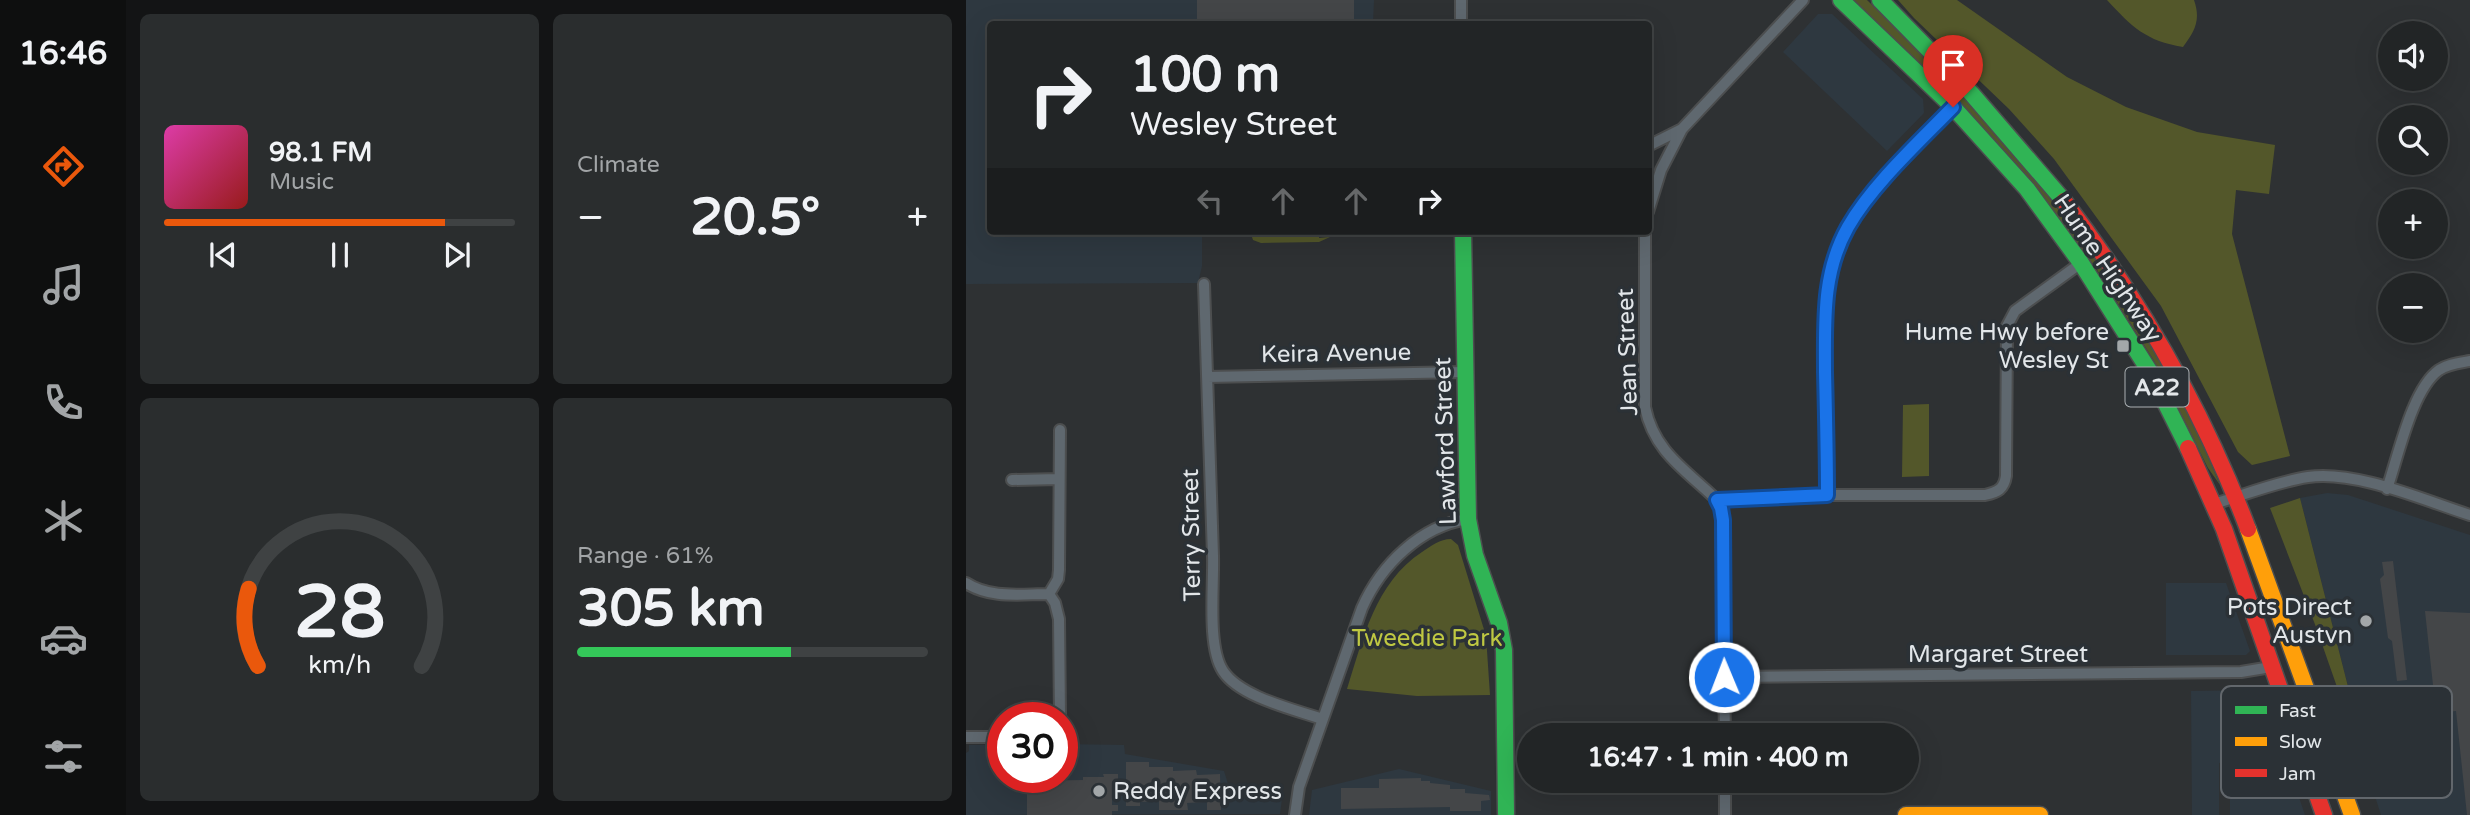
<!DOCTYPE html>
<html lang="en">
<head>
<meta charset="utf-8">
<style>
  :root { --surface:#222526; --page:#2a2d2e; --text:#f1f3f6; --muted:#a2a5a7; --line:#3f4243; --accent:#ea580c }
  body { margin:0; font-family:"Varela Round",sans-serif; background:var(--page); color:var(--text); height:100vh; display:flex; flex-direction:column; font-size:26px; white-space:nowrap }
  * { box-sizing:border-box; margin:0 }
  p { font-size:23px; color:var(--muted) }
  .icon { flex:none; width:38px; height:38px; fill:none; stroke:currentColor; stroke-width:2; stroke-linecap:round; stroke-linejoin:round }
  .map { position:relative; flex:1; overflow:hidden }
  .side { display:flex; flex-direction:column; gap:14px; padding:14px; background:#131415; width:840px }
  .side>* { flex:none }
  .banner { position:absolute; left:21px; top:21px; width:665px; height:214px; border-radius:7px; box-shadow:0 7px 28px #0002,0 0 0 2px var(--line); background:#222526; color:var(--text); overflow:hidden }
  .controls { position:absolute; left:1412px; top:21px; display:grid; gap:14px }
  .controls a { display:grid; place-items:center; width:70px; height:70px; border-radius:50%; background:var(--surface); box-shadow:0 7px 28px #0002,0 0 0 2px var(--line); font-size:35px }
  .speed { position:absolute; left:21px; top:702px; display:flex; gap:14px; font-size:35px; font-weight:700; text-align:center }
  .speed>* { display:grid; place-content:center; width:91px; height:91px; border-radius:50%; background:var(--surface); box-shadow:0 7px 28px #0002,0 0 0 2px var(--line); line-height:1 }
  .speed .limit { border:10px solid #d22; background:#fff; color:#111 }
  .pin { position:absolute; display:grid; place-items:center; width:60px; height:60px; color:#fff; margin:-72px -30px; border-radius:50% 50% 50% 0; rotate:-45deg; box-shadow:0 0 7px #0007 }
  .pin .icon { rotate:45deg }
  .me { position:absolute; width:77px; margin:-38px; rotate:359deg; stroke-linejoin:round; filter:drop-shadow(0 0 5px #0008) }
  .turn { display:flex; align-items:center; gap:24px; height:147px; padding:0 28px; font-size:32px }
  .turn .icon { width:91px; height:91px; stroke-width:2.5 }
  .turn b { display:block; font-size:49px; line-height:60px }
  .lanes { display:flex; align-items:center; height:66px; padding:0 28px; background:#0003; justify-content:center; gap:35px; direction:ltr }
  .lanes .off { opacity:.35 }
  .big { font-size:52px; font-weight:700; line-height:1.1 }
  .side .tile { flex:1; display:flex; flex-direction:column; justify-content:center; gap:10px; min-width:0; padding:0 24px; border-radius:10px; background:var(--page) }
  .side .dial { align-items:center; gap:0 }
  .dial svg { height:182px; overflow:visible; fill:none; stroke:var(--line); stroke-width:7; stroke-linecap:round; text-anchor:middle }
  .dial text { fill:var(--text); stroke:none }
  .song { display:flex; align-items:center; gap:21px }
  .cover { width:84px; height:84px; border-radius:10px; background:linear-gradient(135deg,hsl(320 70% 55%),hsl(0 70% 35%)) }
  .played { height:7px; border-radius:4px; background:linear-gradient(90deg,var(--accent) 80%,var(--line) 80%) }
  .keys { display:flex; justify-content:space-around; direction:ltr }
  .heat { display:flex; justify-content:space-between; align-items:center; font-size:38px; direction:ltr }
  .charge { height:10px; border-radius:5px; background:linear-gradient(90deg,#34c759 61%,var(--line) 0) }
  .side .tiles { flex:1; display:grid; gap:14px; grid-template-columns:repeat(2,1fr) }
  .trip { position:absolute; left:551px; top:723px; width:402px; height:70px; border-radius:35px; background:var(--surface); box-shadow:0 7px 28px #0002,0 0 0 2px var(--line); font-weight:700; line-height:70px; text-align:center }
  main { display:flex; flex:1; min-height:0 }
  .tab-bar { display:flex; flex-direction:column; width:126px; justify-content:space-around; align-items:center; background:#0e0f0f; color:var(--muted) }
  .tab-bar .icon { width:49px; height:49px }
  .tab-bar .active { color:var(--accent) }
  .tab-bar b { font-size:32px; color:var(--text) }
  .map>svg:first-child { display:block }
  .built { fill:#2e3840 }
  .green { fill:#53572a }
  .building { fill:#444648 }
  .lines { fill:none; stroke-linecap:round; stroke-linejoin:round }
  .street-casing { stroke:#4c4e4f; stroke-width:14 }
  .fast-casing { stroke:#4c4e4f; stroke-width:19 }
  .slow-casing { stroke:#4c4e4f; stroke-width:19 }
  .jam-casing { stroke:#4c4e4f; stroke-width:19 }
  .street { stroke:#5f686f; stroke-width:10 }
  .fast { stroke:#30b455; stroke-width:16 }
  .slow { stroke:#ff9f0a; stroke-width:16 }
  .jam { stroke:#e5322d; stroke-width:16 }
  .route-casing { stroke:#114b97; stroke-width:18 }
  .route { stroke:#1a73e8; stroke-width:12 }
  .poi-dot { fill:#a3a7a9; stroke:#2b3136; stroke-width:2.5 }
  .labels { text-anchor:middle; stroke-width:7; stroke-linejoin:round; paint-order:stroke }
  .shield { fill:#2b3136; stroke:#abb0b3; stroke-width:2 }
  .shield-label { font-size:23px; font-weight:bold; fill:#e2e6e9 }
  .street-label { font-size:24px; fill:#e2e6e9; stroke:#2b3136 }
  .poi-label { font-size:24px; fill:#e2e6e9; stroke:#2b3136; text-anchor:end }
  .park-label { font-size:24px; fill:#bfc842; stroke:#2b3136 }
  .key { fill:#2b3136; stroke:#62676c; stroke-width:2 }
  .key-label { font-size:19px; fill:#e2e6e9 }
</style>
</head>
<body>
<main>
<nav class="tab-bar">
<b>16:46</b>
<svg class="icon active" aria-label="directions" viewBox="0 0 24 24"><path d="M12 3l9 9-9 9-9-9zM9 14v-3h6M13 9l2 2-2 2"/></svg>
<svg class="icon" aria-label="music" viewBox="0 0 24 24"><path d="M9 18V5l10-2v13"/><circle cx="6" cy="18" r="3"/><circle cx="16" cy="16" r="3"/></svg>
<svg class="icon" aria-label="phone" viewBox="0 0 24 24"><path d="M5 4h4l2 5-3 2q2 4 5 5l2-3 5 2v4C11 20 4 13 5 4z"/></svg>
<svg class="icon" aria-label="climate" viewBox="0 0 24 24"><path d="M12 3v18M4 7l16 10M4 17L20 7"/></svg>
<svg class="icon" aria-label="car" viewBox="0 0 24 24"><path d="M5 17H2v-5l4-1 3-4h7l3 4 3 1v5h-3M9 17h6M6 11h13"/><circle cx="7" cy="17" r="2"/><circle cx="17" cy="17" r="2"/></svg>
<svg class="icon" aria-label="filters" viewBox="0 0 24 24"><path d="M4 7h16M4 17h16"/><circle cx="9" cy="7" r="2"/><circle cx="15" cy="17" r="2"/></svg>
</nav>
<section class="side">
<div class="tiles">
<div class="tile">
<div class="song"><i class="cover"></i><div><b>98.1 FM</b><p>Music</p></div></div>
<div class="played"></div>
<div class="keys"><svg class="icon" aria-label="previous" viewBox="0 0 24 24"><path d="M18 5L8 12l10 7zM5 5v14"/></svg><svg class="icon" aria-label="pause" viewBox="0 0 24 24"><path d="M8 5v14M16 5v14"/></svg><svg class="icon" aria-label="next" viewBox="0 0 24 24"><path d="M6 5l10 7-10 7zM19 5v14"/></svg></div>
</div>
<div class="tile"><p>Climate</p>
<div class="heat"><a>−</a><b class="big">20.5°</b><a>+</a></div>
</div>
<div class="tile dial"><svg viewBox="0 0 100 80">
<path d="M14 69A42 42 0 1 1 86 69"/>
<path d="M14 69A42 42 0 0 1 10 35" stroke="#ea580c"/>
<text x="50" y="56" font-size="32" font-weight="700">28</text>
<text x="50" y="72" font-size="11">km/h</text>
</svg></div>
<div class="tile"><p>Range · 61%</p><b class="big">305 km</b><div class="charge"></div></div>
</div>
</section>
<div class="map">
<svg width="1504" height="815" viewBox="0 0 1504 815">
  <rect width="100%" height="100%" fill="#2e3133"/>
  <path class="built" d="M0 0H408L407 24H24V231H236V266L232 283 0 284Z
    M852 14H866L957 99 958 113 921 151 817 52Z
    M1361 493 1382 495 1504 535V815H1415L1404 781V773L1334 498Z
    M1200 583H1260L1284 651 1280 655H1200Z
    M1297 690 1339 815H1264V762L1253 763V815H1226L1225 691Z
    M96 744 158 745 159 754 258 771 264 790 316 799 314 814 0 815V753L3 751V745H37V777H96Z
    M433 769 525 791V815H343L346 790Z"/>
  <path class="green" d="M887 0H901L989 86 1045 147 1155 293 1227 421 1254 485 1242 468 1188 361 1128 265Z
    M932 0H991L1101 77 1160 107 1231 132 1309 145 1303 194 1270 190 1266 234 1324 456 1286 465 1272 452 1195 306 1088 159 1043 109 948 18Z
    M1141 0H1228C1235 20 1229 31 1217 47 1180 41 1166 27 1141 0Z
    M296 231H353V238L364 237 353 242 295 243 287 240 286 237 296 236Z
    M963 404V476L936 477 937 405Z
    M1334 498 1404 773V781L1350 627 1304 508Z
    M485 539 492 545 520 636 524 695 451 696 381 689C397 639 409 583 456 552 465 546 474 539 485 539Z"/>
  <path class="building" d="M231 0H388V24H231Z
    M1427 561 1441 680 1431 681 1426 641 1422 638 1414 579 1418 575 1416 562Z
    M1459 611 1504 613V815H1501L1490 711 1470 713Z
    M160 762H183V767H207V771L230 770 231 775 254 774 255 810H241V802L221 803 222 810H193V801L174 802V806H160Z
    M137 774H152V790H146V805H152V811H146V815H61V781L117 780V777H138Z
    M455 778V781H464V783L484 785V789H499V793L523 795 524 800 515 801V811H484V807L375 809V788H413V779Z"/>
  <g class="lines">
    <defs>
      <path id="street" d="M495 0V24
        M682 146 716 129 837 0
        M682 212 695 170 716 129
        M679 231V407C688 452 720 470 751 500L755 508 759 735
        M238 284C241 374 244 465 247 556 248 586 241 647 257 671 274 697 327 709 356 719
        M241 377 500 372
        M46 480 93 479
        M1421 489C1432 457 1446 389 1473 370 1482 364 1493 363 1504 361
        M861 495C860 454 860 413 859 372 859 321 856 272 882 227 906 185 953 142 987 107
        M751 500 861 495H1019C1032 492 1038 489 1040 476L1041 326 1049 311 1115 263
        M1248 504C1278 495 1310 482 1342 477 1390 470 1457 500 1504 515
        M0 583C25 599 54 594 83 594L89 603 93 619 94 718
        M83 594 92 579 93 570 94 430
        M758 677 1275 672 1305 667
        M0 737H37
        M759 780V815
        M329 815 333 787 396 608C415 565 454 526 502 519"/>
      <path id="fast" d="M875 0 987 107 1061 189 1115 263 1184 372 1222 448
        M914 0 1005 93 1098 201
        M497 231 502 519 509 555 533 623 538 650 540 813"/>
      <path id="slow" d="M1282 529 1386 815
        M940 815H1074"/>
      <path id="jam" d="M1098 201C1175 302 1237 410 1282 529
        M1222 448 1258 529 1358 815"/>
    </defs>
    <use href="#street" class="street-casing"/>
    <use href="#fast" class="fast-casing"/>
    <use href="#slow" class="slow-casing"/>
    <use href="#jam" class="jam-casing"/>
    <use href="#street" class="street"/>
    <use href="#fast" class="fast"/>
    <use href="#slow" class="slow"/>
    <use href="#jam" class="jam"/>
  </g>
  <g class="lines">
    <defs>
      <path id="route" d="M758 677 757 520 755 508 751 500 861 495C861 454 860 413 859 372 859 321 856 273 882 227 906 185 953 142 987 107"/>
    </defs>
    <use href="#route" class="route-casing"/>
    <use href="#route" class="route"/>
  </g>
  <g class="poi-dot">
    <rect x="1150" y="339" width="14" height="14" rx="3.5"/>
    <circle cx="1400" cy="621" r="7"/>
    <circle cx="133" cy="791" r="7"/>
  </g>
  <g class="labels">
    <rect class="shield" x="1159.5" y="367.5" width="63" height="39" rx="5"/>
    <g class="shield-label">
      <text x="1191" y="395">A22</text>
    </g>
    <g class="street-label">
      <text transform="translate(1142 268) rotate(56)" y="8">Hume Highway</text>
      <text transform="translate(661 352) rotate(-92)" y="8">Jean Street</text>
      <text transform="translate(370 353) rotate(-1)" y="8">Keira Avenue</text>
      <text transform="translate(479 441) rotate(-92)" y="8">Lawford Street</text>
      <text transform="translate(225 535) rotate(-91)" y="8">Terry Street</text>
      <text x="1032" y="662">Margaret Street</text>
    </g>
    <g class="poi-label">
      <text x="1143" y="340">Hume Hwy before<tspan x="1143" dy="28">Wesley St</tspan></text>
      <text x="1386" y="615">Pots Direct<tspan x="1386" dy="28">Austvn</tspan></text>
      <text x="147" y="799" text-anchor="start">Reddy Express</text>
    </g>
    <g class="park-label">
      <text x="461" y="646">Tweedie Park</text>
    </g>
  </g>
  <rect x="1255" y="686" width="231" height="112" rx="10" class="key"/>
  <rect x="1269" y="706" width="32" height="8" fill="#30b455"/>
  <rect x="1269" y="737" width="32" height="9" fill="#ff9f0a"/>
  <rect x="1269" y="769" width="32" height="8" fill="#e5322d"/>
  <g class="key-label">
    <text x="1313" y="717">Fast</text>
    <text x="1313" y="748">Slow</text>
    <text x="1313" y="780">Jam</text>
  </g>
</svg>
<div class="controls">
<a><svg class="icon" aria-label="sound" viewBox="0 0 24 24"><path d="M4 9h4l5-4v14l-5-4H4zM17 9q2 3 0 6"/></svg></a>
<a><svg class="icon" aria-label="search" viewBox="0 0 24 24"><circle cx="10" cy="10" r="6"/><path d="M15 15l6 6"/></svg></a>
<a>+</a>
<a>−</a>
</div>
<div class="speed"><div class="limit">30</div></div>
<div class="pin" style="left:987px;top:107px;background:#d93025"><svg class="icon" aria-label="arrive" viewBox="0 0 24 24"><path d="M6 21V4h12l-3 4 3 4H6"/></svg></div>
<svg class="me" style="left:758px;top:677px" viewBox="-20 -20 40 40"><circle r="17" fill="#1a73e8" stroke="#fff" stroke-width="3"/><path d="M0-11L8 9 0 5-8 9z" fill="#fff"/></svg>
<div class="trip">16:47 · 1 min · 400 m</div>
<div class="banner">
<div class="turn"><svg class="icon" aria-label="right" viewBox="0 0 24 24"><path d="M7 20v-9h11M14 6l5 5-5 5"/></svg><div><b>100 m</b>Wesley Street</div></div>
<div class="lanes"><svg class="icon off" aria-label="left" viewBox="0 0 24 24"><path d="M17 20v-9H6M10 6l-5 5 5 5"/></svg><svg class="icon off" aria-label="ahead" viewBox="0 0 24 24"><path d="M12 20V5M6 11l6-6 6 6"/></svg><svg class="icon off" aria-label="ahead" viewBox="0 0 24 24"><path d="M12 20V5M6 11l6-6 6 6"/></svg><svg class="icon" aria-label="right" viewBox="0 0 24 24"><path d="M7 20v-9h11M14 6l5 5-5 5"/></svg></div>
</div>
</div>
</main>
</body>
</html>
